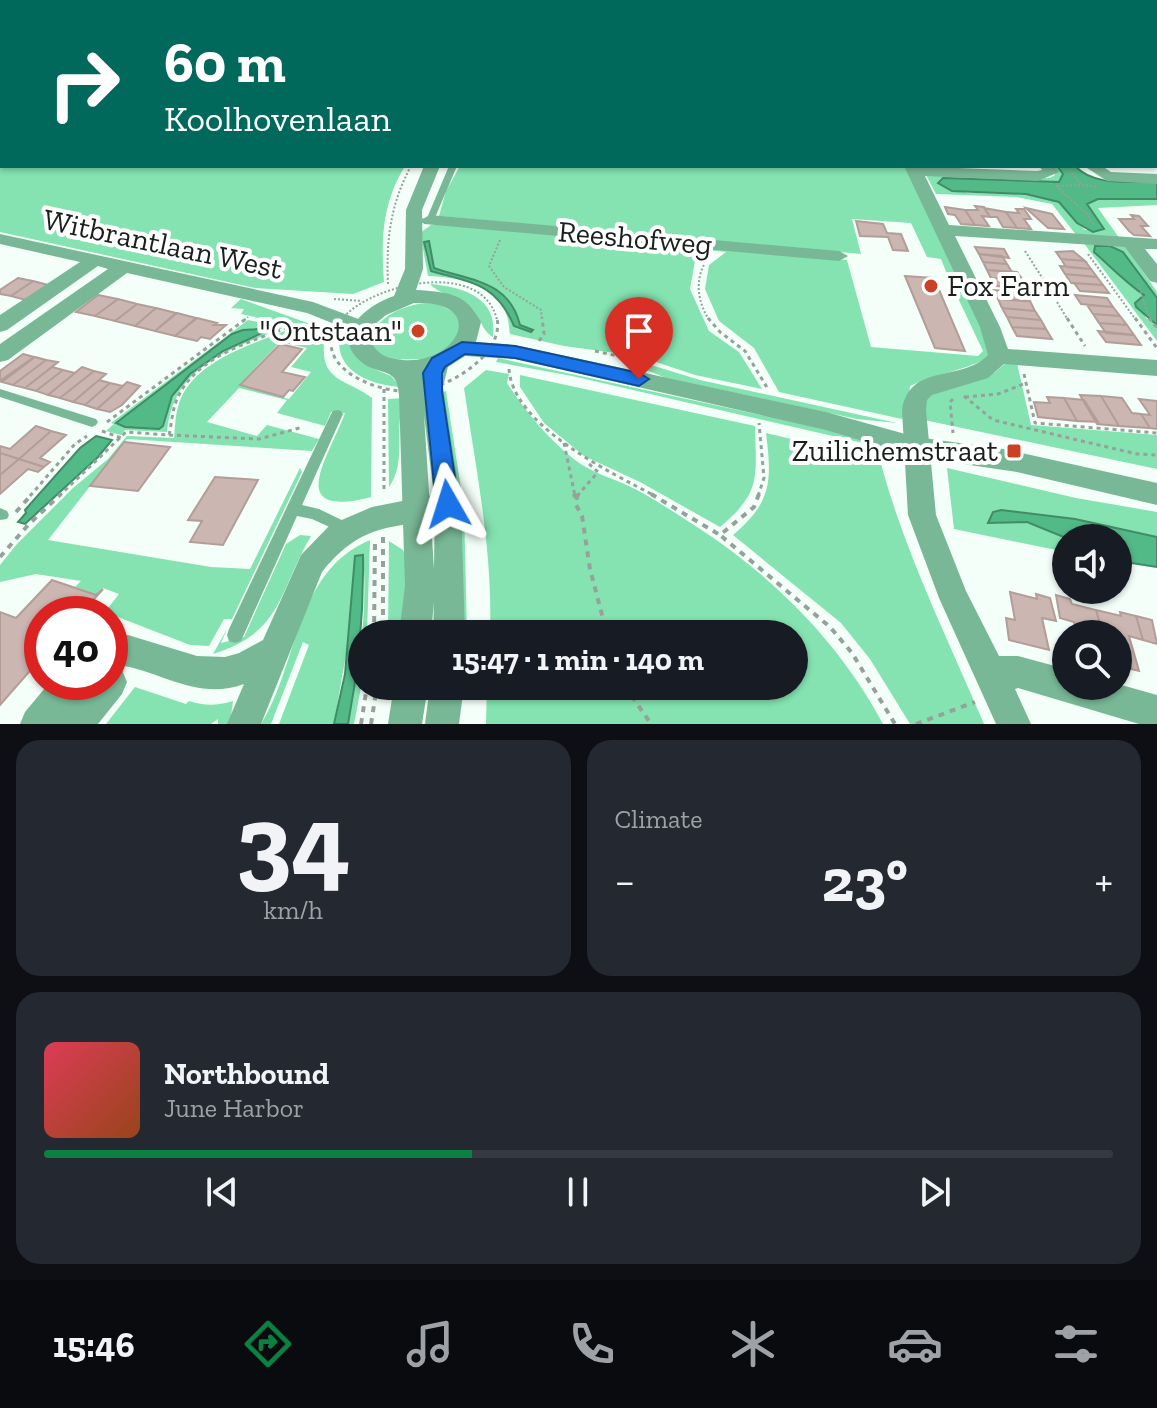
<!DOCTYPE html>
<html lang="en">
<head>
<meta charset="utf-8">
<style>
  :root { --surface:#171b24; --page:#242831; --text:#f1f3f6; --muted:#9ea1a6; --line:#363941; --accent:#0b8043 }
  body { margin:0; font-family:"Zilla Slab",serif; background:var(--page); color:var(--text); height:100vh; display:flex; flex-direction:column; font-size:30px; white-space:nowrap }
  * { box-sizing:border-box; margin:0 }
  p { font-size:26px; color:var(--muted) }
  .icon { flex:none; width:44px; height:44px; fill:none; stroke:currentColor; stroke-width:2; stroke-linecap:round; stroke-linejoin:round }
  .map { position:relative; height:724px; overflow:hidden }
  .drawer { display:flex; flex-direction:column; gap:16px; padding:16px; background:#0d0f14; flex:1 }
  .drawer>* { flex:none }
  .top-card { position:absolute; left:0px; top:0px; width:1158px; height:168px; box-shadow:0 2px 6px #0004; background:#00695c; color:#fff; overflow:hidden }
  .buttons { position:absolute; left:1052px; top:524px; display:grid; gap:16px }
  .buttons a { display:grid; place-items:center; width:80px; height:80px; border-radius:50%; background:var(--surface); box-shadow:0 2px 6px #0004; font-size:40px }
  .speed { position:absolute; left:24px; top:596px; display:flex; gap:16px; font-size:40px; font-weight:700; text-align:center }
  .speed>* { display:grid; place-content:center; width:104px; height:104px; border-radius:50%; background:var(--surface); box-shadow:0 2px 6px #0004; line-height:1 }
  .speed .limit { border:12px solid #d22; background:#fff; color:#111 }
  .pin { position:absolute; display:grid; place-items:center; width:68px; height:68px; color:#fff; margin:-82px -34px; border-radius:50% 50% 50% 0; rotate:-45deg; box-shadow:0 0 8px #0007 }
  .pin .icon { rotate:45deg }
  .me { position:absolute; width:88px; margin:-44px; rotate:354deg; stroke-linejoin:round; filter:drop-shadow(0 0 6px #0008) }
  .turn { display:flex; align-items:center; gap:28px; height:168px; padding:0 32px; font-size:36px }
  .turn .icon { width:104px; height:104px; stroke-width:2.5 }
  .turn b { display:block; font-size:56px; line-height:68px }
  .big { font-size:60px; font-weight:700; line-height:1.1 }
  .drawer .tile { flex:1; display:flex; flex-direction:column; justify-content:center; gap:12px; min-width:0; padding:0 28px; border-radius:24px; background:var(--page) }
  .drawer .dial { align-items:center; gap:0 }
  .dial b { font-size:104px; line-height:1 }
  .song { display:flex; align-items:center; gap:24px }
  .cover { width:96px; height:96px; border-radius:12px; background:linear-gradient(135deg,hsl(350 70% 55%),hsl(20 70% 35%)) }
  .played { height:8px; border-radius:4px; background:linear-gradient(90deg,var(--accent) 40%,var(--line) 40%) }
  .keys { display:flex; justify-content:space-around; direction:ltr }
  .heat { display:flex; justify-content:space-between; align-items:center; font-size:44px; direction:ltr }
  .drawer .tiles { flex:1; display:grid; gap:16px; grid-template-columns:1fr 1fr }
  .tile:last-child { grid-column:span 2 }
  .trip { position:absolute; left:348px; top:620px; width:460px; height:80px; border-radius:40px; background:var(--surface); box-shadow:0 2px 6px #0004; font-weight:700; line-height:80px; text-align:center }
  .tabs { display:flex; height:128px; justify-content:space-around; align-items:center; background:#090b0e; color:var(--muted) }
  .tabs .icon { width:56px; height:56px }
  .tabs .current { color:var(--accent) }
  .tabs b { font-size:36px; color:var(--text) }
  .map>svg:first-child { display:block }
  .green { fill:#84e3b1; fill-rule:evenodd }
  .water { fill:#52ba87; stroke:#418c67; stroke-width:2 }
  .lines { fill:none; stroke-linecap:round; stroke-linejoin:round }
  .river { fill:#52ba87; fill-rule:evenodd }
  .building { fill:#cbb6b1; stroke:#b29d98; stroke-width:2 }
  .path-far2 { stroke:#97a19b; stroke-width:2; stroke-dasharray:2 2; stroke-linecap:butt }
  .path-far1 { stroke:#97a19b; stroke-width:3; stroke-dasharray:4 4; stroke-linecap:butt }
  .path { stroke:#97a19b; stroke-width:4; stroke-dasharray:6 6; stroke-linecap:butt }
  .service { fill:#79b896; fill-rule:evenodd }
  .minor { fill:#79b896; fill-rule:evenodd }
  .tertiary { fill:#79b896; fill-rule:evenodd }
  .route { fill:#1a73e8; stroke:#114b97; stroke-width:2 }
  .poi-dot { fill:#cc4124; stroke:#fff; stroke-width:3 }
  .labels { text-anchor:middle; stroke-width:8; stroke-linejoin:round; paint-order:stroke }
  .street-label { font-size:30px; fill:#19201c; stroke:#fff }
  .poi-label { font-size:30px; fill:#19201c; stroke:#fff; text-anchor:end }
</style>
</head>
<body>
<div class="map">
<svg width="1157" height="724" viewBox="0 0 1157 724">
  <rect width="100%" height="100%" fill="#f3fff8"/>
  <path class="green" d="M0 0H528L2 2V166H405C382 204 381 239 384 282L353 294 255 288 0 232Z
    M796 0H1157V86L1156 2Z
    M460 166H906L958 275 947 274 941 259 927 257 911 223 852 219 861 254 439 216 446 191Z
    M1052 166H1057L1063 174 1059 182 939 179 967 193 1026 194 1059 202 1085 230 1104 229 1086 204 1098 199H1157V205L1098 208 1120 239 1077 236 1052 204 1016 197 936 194 926 175 1050 178 1055 175Z
    M454 224 847 260 871 347 978 356 983 351 949 279H960L992 347 988 358C962 371 935 374 910 386L906 415 902 419 779 392 754 348 719 321 705 289 709 265 726 252 708 250 695 261 690 289 709 331 739 352 762 389 695 375 638 356 564 346 510 334C509 329 509 322 507 316 496 284 457 277 428 276L420 233 431 225ZM429 241 434 268C473 283 506 276 520 325L532 331 514 326C508 312 502 300 489 290 472 276 438 282 428 261 425 256 425 247 425 242Z
    M1083 242 1125 245 1157 292V298C1139 274 1127 247 1096 246L1094 252C1111 267 1125 282 1144 295L1138 300 1146 318 1157 325V341Z
    M430 284C463 287 498 297 493 337 480 329 481 316 470 306 458 295 441 296 430 284Z
    M241 299 327 330 326 333 241 314 244 309 231 308Z
    M425 303 438 304 457 314 462 335C454 341 443 355 433 358 428 360 420 359 415 359 345 364 368 309 425 303Z
    M248 320 283 328C229 350 173 366 167 432L125 430 121 435 106 431 114 424 111 423ZM272 330C225 350 172 369 163 426L159 429 125 427 232 334Z
    M343 326 352 333 370 367 391 376 401 387C366 385 327 367 343 326Z
    M290 329 325 337C317 383 349 379 372 398L371 497C282 520 330 455 345 413L331 412 325 426 318 424 277 413 287 400 239 388 207 422 257 436 267 425 319 439 312 451 127 439 48 540 211 567 250 569 300 468 302 472 232 619H224L209 646 190 645 105 612 119 594 103 588 96 595 75 587 81 581 36 574 0 582V565L17 544 73 488 108 459 127 436 174 438C175 428 175 417 178 407 190 361 252 345 290 329ZM280 342 307 348 291 367 311 372 289 399 239 385Z
    M498 358 858 436 898 451 572 376 496 362Z
    M641 362 700 380 897 423 857 419 666 378 639 367Z
    M1007 362 1017 363 1031 425 1157 435V469L924 420 923 401 930 392 994 373Z
    M486 370 509 374 507 383C526 412 547 438 575 460 591 473 616 479 635 489 656 500 677 514 697 527 773 576 841 644 883 724H486L487 686H794V634H490C493 551 476 470 464 388Z
    M520 375 755 426C756 477 762 492 720 527L640 482 584 456 544 423 520 387Z
    M446 391 464 508 467 634H459L439 393Z
    M405 398C392 429 408 460 389 487L388 399Z
    M766 433 880 460C904 551 947 637 984 724H910L870 659 841 623 733 535C772 502 772 481 766 433Z
    M947 468 1076 498 1157 512V537L1075 519 1016 511 996 524C1021 517 1040 527 1062 536L1066 538V552L954 529Z
    M300 535 311 536C278 593 282 633 213 654L227 629 221 643 244 637 286 544Z
    M370 540 367 634H362V682L354 724H348C359 669 368 611 363 555L334 724H279L309 645 303 642 271 724H261C299 664 294 572 370 540Z
    M389 541 403 550 408 563 401 634H388Z
    M135 687 186 704 189 701C205 706 216 706 233 701L230 724H218V719L211 724H106Z"/>
  <path class="water" d="M1057 166H1075C1095 187 1129 181 1157 182V199H1098L1087 204 1104 229 1093 232 1077 223 1059 202 1026 194 952 191 938 183 943 178 1059 182 1063 174Z
    M429 241 434 268C470 281 509 280 520 325L533 330 531 332 514 326C496 283 472 283 431 271L424 242Z
    M1095 246H1110L1123 252 1157 298V325L1136 307 1135 303 1144 295C1125 282 1111 267 1094 252Z
    M273 328 223 351 190 374 172 396 163 426 159 429 125 427 116 423 232 334 243 330Z
    M96 436 112 440 98 457 25 524 18 522 26 513 25 510 80 448Z
    M1001 510 1075 519 1157 537V567L1118 561V538H1066L1027 522 988 523 993 512Z
    M363 555C364 613 359 667 348 724H334L345 674 355 556Z"/>
  <g class="lines">
    <path class="river" d="M1050 0H1070L1071 2H1051Z
      M1156 39H1157V49H1156Z"/>
  </g>
  <path class="building" d="M975 206 984 207 990 217 982 216 989 226 975 225 965 210H978Z
    M945 207 965 210 975 225 961 224 955 215 948 214Z
    M984 208 1006 212 1017 228 1003 227 997 217H990Z
    M1026 208 1052 214 1064 229 1048 228Z
    M1016 209H1024L1031 219H1024L1031 229 1017 228 1006 212 1019 213Z
    M1131 215 1139 216 1148 226H1141L1150 236 1134 235 1129 231 1119 219H1134Z
    M856 221 883 224 887 233 901 234 908 251 893 250 888 237 860 236Z
    M975 247 1004 249 1009 258 979 254Z
    M1073 251 1085 261 1061 259 1056 252Z
    M979 254 1002 256 1007 264 983 262Z
    M1061 259 1085 261 1091 269 1066 267Z
    M983 262 1007 264 1012 272 987 270Z
    M1060 266 1091 269 1097 277 1065 274Z
    M987 270 1017 272 1023 280 991 278Z
    M1065 274 1097 277 1103 285 1071 283Z
    M905 276 934 278 965 351 935 348Z
    M18 278 33 281 11 296 0 294V290Z
    M991 278 1016 280 1021 288 996 286Z
    M33 281 48 285 26 300 11 296Z
    M1074 283 1103 285 1109 293 1080 291Z
    M993 290 1019 292 1024 301 998 299Z
    M98 295 118 299 95 316 76 312Z
    M1075 295 1107 298 1113 307 1081 304Z
    M118 299 137 304 115 321 95 316Z
    M998 299 1030 301 1035 311 1002 308Z
    M137 304 156 308 135 326 115 321Z
    M1087 305 1113 307 1120 316 1093 314Z
    M156 308 176 313 155 331 135 326Z
    M1002 308 1035 311 1041 320 1007 317Z
    M177 313 196 318 175 336 155 331Z
    M1093 314 1120 316 1127 325 1099 323Z
    M1007 317 1041 320 1046 329 1012 327Z
    M197 318 217 323 214 325H226L210 339 201 337 197 341 175 336Z
    M1099 323 1127 325 1134 335 1106 333Z
    M1012 327 1046 329 1052 339 1017 336Z
    M1098 331 1134 335 1141 345 1106 342Z
    M280 344 302 349 282 372 305 377 293 391 289 390 283 397 240 385Z
    M23 354 34 357 0 381V371Z
    M35 357 46 360 13 385 2 382Z
    M46 360 58 362 25 388 13 385Z
    M52 367 63 370 36 391 25 388Z
    M82 367 94 371 60 398 48 395Z
    M63 370 75 373 48 395 36 391Z
    M94 371 106 374 73 402 60 398Z
    M99 380 110 383 85 405 73 402Z
    M127 382 140 386 122 405 110 412 97 409Z
    M110 383 123 386 97 409 85 405Z
    M1080 395 1101 396 1119 426 1097 424Z
    M1101 396 1122 398 1132 413 1141 414 1150 428 1119 426Z
    M1047 397 1064 398 1077 421 1038 417 1034 402 1050 403Z
    M1064 398 1084 400 1098 422 1077 421Z
    M1139 399 1157 401V429L1150 428 1141 414 1150 415Z
    M36 426 51 431 19 459 0 453V446L10 449Z
    M51 431 66 435 40 458 50 462 44 467 19 459Z
    M124 442 170 447 138 491 90 486Z
    M0 453 19 459 0 475Z
    M19 459 44 467 38 472 28 469 0 494V475Z
    M215 477 258 480 223 545 190 542 202 521 188 520Z
    M52 580 96 595 103 589 81 614H42V657L0 705V612L16 618Z
    M1010 592 1037 599 1036 594 1050 598 1056 621 1042 618 1049 650 1009 640 1006 618 1015 620Z
    M1056 595 1070 599 1072 604 1096 610 1103 634H1077L1074 622 1060 618Z
    M1096 610 1121 616 1120 612 1136 616 1143 640 1129 636 1139 671 1118 666V634H1103Z
    M1136 616 1152 620 1157 644 1143 640Z"/>
  <g class="lines">
    <path class="path-far2" d="M679 0 743 2
      M1044 0 1047 2
      M1094 0 1099 2
      M1069 170 1082 185 1098 187
      M1056 186 1087 214 1094 225
      M1058 186 1082 185
      M500 240 489 266 504 287 541 310 542 320
      M1025 251 1045 282
      M1088 254 1136 320
      M708 258C694 278 697 300 709 320
      M388 284C386 241 390 205 411 166
      M1138 284 1150 320
      M334 299 362 301
      M1057 302 1068 320
      M244 320 248 317
      M341 320C371 283 483 258 497 320"/>
    <path class="path-far1" d="M342 318C304 363 374 394 412 391 439 389 464 376 483 357 493 346 500 332 497 318
      M708 318 720 332 745 351 768 389
      M1067 318 1085 346
      M1135 318 1157 348
      M1149 318 1157 328
      M539 341 544 334 542 318
      M595 351 651 363
      M509 369C513 426 610 472 655 496
      M1024 374 1035 423 1157 433
      M384 389V493
      M964 396 993 420 1137 454 1157 455
      M965 397 998 394 1026 383
      M953 399 950 402 953 433
      M107 422 247 318
      M102 431 121 438
      M169 435 259 439 303 427
      M564 443 575 496
      M30 496 75 444 87 436
      M59 496 126 432 169 435C172 423 172 409 178 397 197 356 250 342 289 327
      M577 496 598 472 587 462
      M758 496 764 478 759 423"/>
    <path class="path" d="M574 494 575 497
      M578 494 575 503 582 516 590 569 607 634
      M651 494 720 535
      M759 494 754 507 720 535 830 627 852 653 895 724
      M16 512 32 494
      M383 537V634
      M0 557 29 524 61 494
      M374 634 375 542
      M625 686 651 724
      M361 724 367 686
      M371 724 377 686
      M916 724 975 702"/>
    <path class="service" d="M449 166H457L434 220 430 223H418V219L427 218Z
      M0 389 96 419 98 422 96 425 92 427 0 397Z
      M337 410 341 411 343 414 302 505 319 509 350 524 352 528 350 532 345 534 312 519 297 516 241 641 235 643 229 641 227 635 229 629 331 414 333 411Z
      M0 508 7 511 9 515 7 519 0 520Z"/>
    <path class="minor" d="M532 0H542L531 2Z
      M1156 98H1157V106H1156Z
      M1156 130H1157V139H1156Z
      M904 166 1037 171 1042 170 1039 166H1055L1059 172 1038 181 925 176 949 225 1157 239V249H1145L1157 264V283L1150 281 1125 247 955 236 1000 327 1008 349 1157 360V376L1004 364 988 378 932 395 927 400 926 410 936 515 966 591 999 656H1018L1066 669V686L1118 684 1157 695V724H1139L1018 688 1015 689 1031 724H996L939 598 908 515 902 410C910 362 961 383 988 355L980 327Z
      M1084 166H1102L1111 172 1157 174V184L1107 181Z
      M430 215 839 251 848 256 839 261 424 224 421 220Z
      M0 234 313 302 369 323 372 328 362 335 307 313 127 273 8 360 0 362V344L108 269 98 266 7 330 0 332V315L80 262 0 244Z
      M448 492 458 496 461 504 458 512C398 533 368 515 322 572L261 724H227L244 684C198 701 163 672 119 665L111 666 122 670 127 682 122 694 98 724H20L25 712 50 682H110V634L128 635 197 656 225 657 239 653 263 640 301 555 330 525 372 507Z"/>
    <path class="tertiary" d="M545 0H555L544 2Z
      M424 166H440L422 210 423 269 416 290C447 292 467 293 481 322L476 342 515 345 826 412 916 437 1003 449 1157 483V505L1017 472 916 457 826 430 515 359 465 356 448 367 443 387 461 504 465 634H433L434 602 431 634H399L405 586 399 395C398 389 398 382 393 377 386 370 373 371 364 364 327 337 366 305 394 296L405 269 406 210ZM414 303C489 300 459 364 403 360 389 358 378 356 372 343L374 325 386 315ZM424 415 435 504 434 569Z
      M394 686H428L422 724H388Z
      M430 686H464L459 724H425Z"/>
  </g>
  <path class="route" d="M462 342 515 346 639 373 649 379 639 386 515 358 465 354 445 367 442 373V391L459 504 455 511 448 514 440 511 436 504 423 373 432 358Z"/>
  <g class="poi-dot">
    <circle cx="931" cy="286" r="8"/>
    <circle cx="418" cy="331" r="8"/>
    <rect x="1006" y="443" width="16" height="16" rx="4"/>
  </g>
  <g class="labels">
    <g class="street-label">
      <text transform="translate(635 238) rotate(5)" y="10">Reeshofweg</text>
      <text transform="translate(163 244) rotate(12)" y="10">Witbrantlaan West</text>
    </g>
    <g class="poi-label">
      <text x="947" y="296" text-anchor="start">Fox Farm</text>
      <text x="402" y="341">"Ontstaan"</text>
      <text x="998" y="461">Zuilichemstraat</text>
    </g>
  </g>
</svg>
<div class="buttons">
<a><svg class="icon" aria-label="sound" viewBox="0 0 24 24"><path d="M4 9h4l5-4v14l-5-4H4zM17 9q2 3 0 6"/></svg></a>
<a><svg class="icon" aria-label="search" viewBox="0 0 24 24"><circle cx="10" cy="10" r="6"/><path d="M15 15l6 6"/></svg></a>
</div>
<div class="speed"><div class="limit">40</div></div>
<div class="pin" style="left:639px;top:379px;background:#d93025"><svg class="icon" aria-label="arrive" viewBox="0 0 24 24"><path d="M6 21V4h12l-3 4 3 4H6"/></svg></div>
<svg class="me" style="left:448px;top:504px" viewBox="-20 -20 40 40"><path d="M0-17L14 15 0 8-14 15z" fill="#1a73e8" stroke="#fff" stroke-width="4"/></svg>
<div class="trip">15:47 · 1 min · 140 m</div>
<div class="top-card">
<div class="turn"><svg class="icon" aria-label="right" viewBox="0 0 24 24"><path d="M7 20v-9h11M14 6l5 5-5 5"/></svg><div><b>60 m</b>Koolhovenlaan</div></div>
</div>
</div>
<section class="drawer">
<div class="tiles">
<div class="tile dial"><b>34</b><p>km/h</p></div>
<div class="tile"><p>Climate</p>
<div class="heat"><a>−</a><b class="big">23°</b><a>+</a></div>
</div>
<div class="tile">
<div class="song"><i class="cover"></i><div><b>Northbound</b><p>June Harbor</p></div></div>
<div class="played"></div>
<div class="keys"><svg class="icon" aria-label="previous" viewBox="0 0 24 24"><path d="M18 5L8 12l10 7zM5 5v14"/></svg><svg class="icon" aria-label="pause" viewBox="0 0 24 24"><path d="M8 5v14M16 5v14"/></svg><svg class="icon" aria-label="next" viewBox="0 0 24 24"><path d="M6 5l10 7-10 7zM19 5v14"/></svg></div>
</div>
</div>
</section>
<nav class="tabs">
<b>15:46</b>
<svg class="icon current" aria-label="directions" viewBox="0 0 24 24"><path d="M12 3l9 9-9 9-9-9zM9 14v-3h6M13 9l2 2-2 2"/></svg>
<svg class="icon" aria-label="music" viewBox="0 0 24 24"><path d="M9 18V5l10-2v13"/><circle cx="6" cy="18" r="3"/><circle cx="16" cy="16" r="3"/></svg>
<svg class="icon" aria-label="phone" viewBox="0 0 24 24"><path d="M5 4h4l2 5-3 2q2 4 5 5l2-3 5 2v4C11 20 4 13 5 4z"/></svg>
<svg class="icon" aria-label="climate" viewBox="0 0 24 24"><path d="M12 3v18M4 7l16 10M4 17L20 7"/></svg>
<svg class="icon" aria-label="car" viewBox="0 0 24 24"><path d="M5 17H2v-5l4-1 3-4h7l3 4 3 1v5h-3M9 17h6M6 11h13"/><circle cx="7" cy="17" r="2"/><circle cx="17" cy="17" r="2"/></svg>
<svg class="icon" aria-label="filters" viewBox="0 0 24 24"><path d="M4 7h16M4 17h16"/><circle cx="9" cy="7" r="2"/><circle cx="15" cy="17" r="2"/></svg>
</nav>
</body>
</html>
